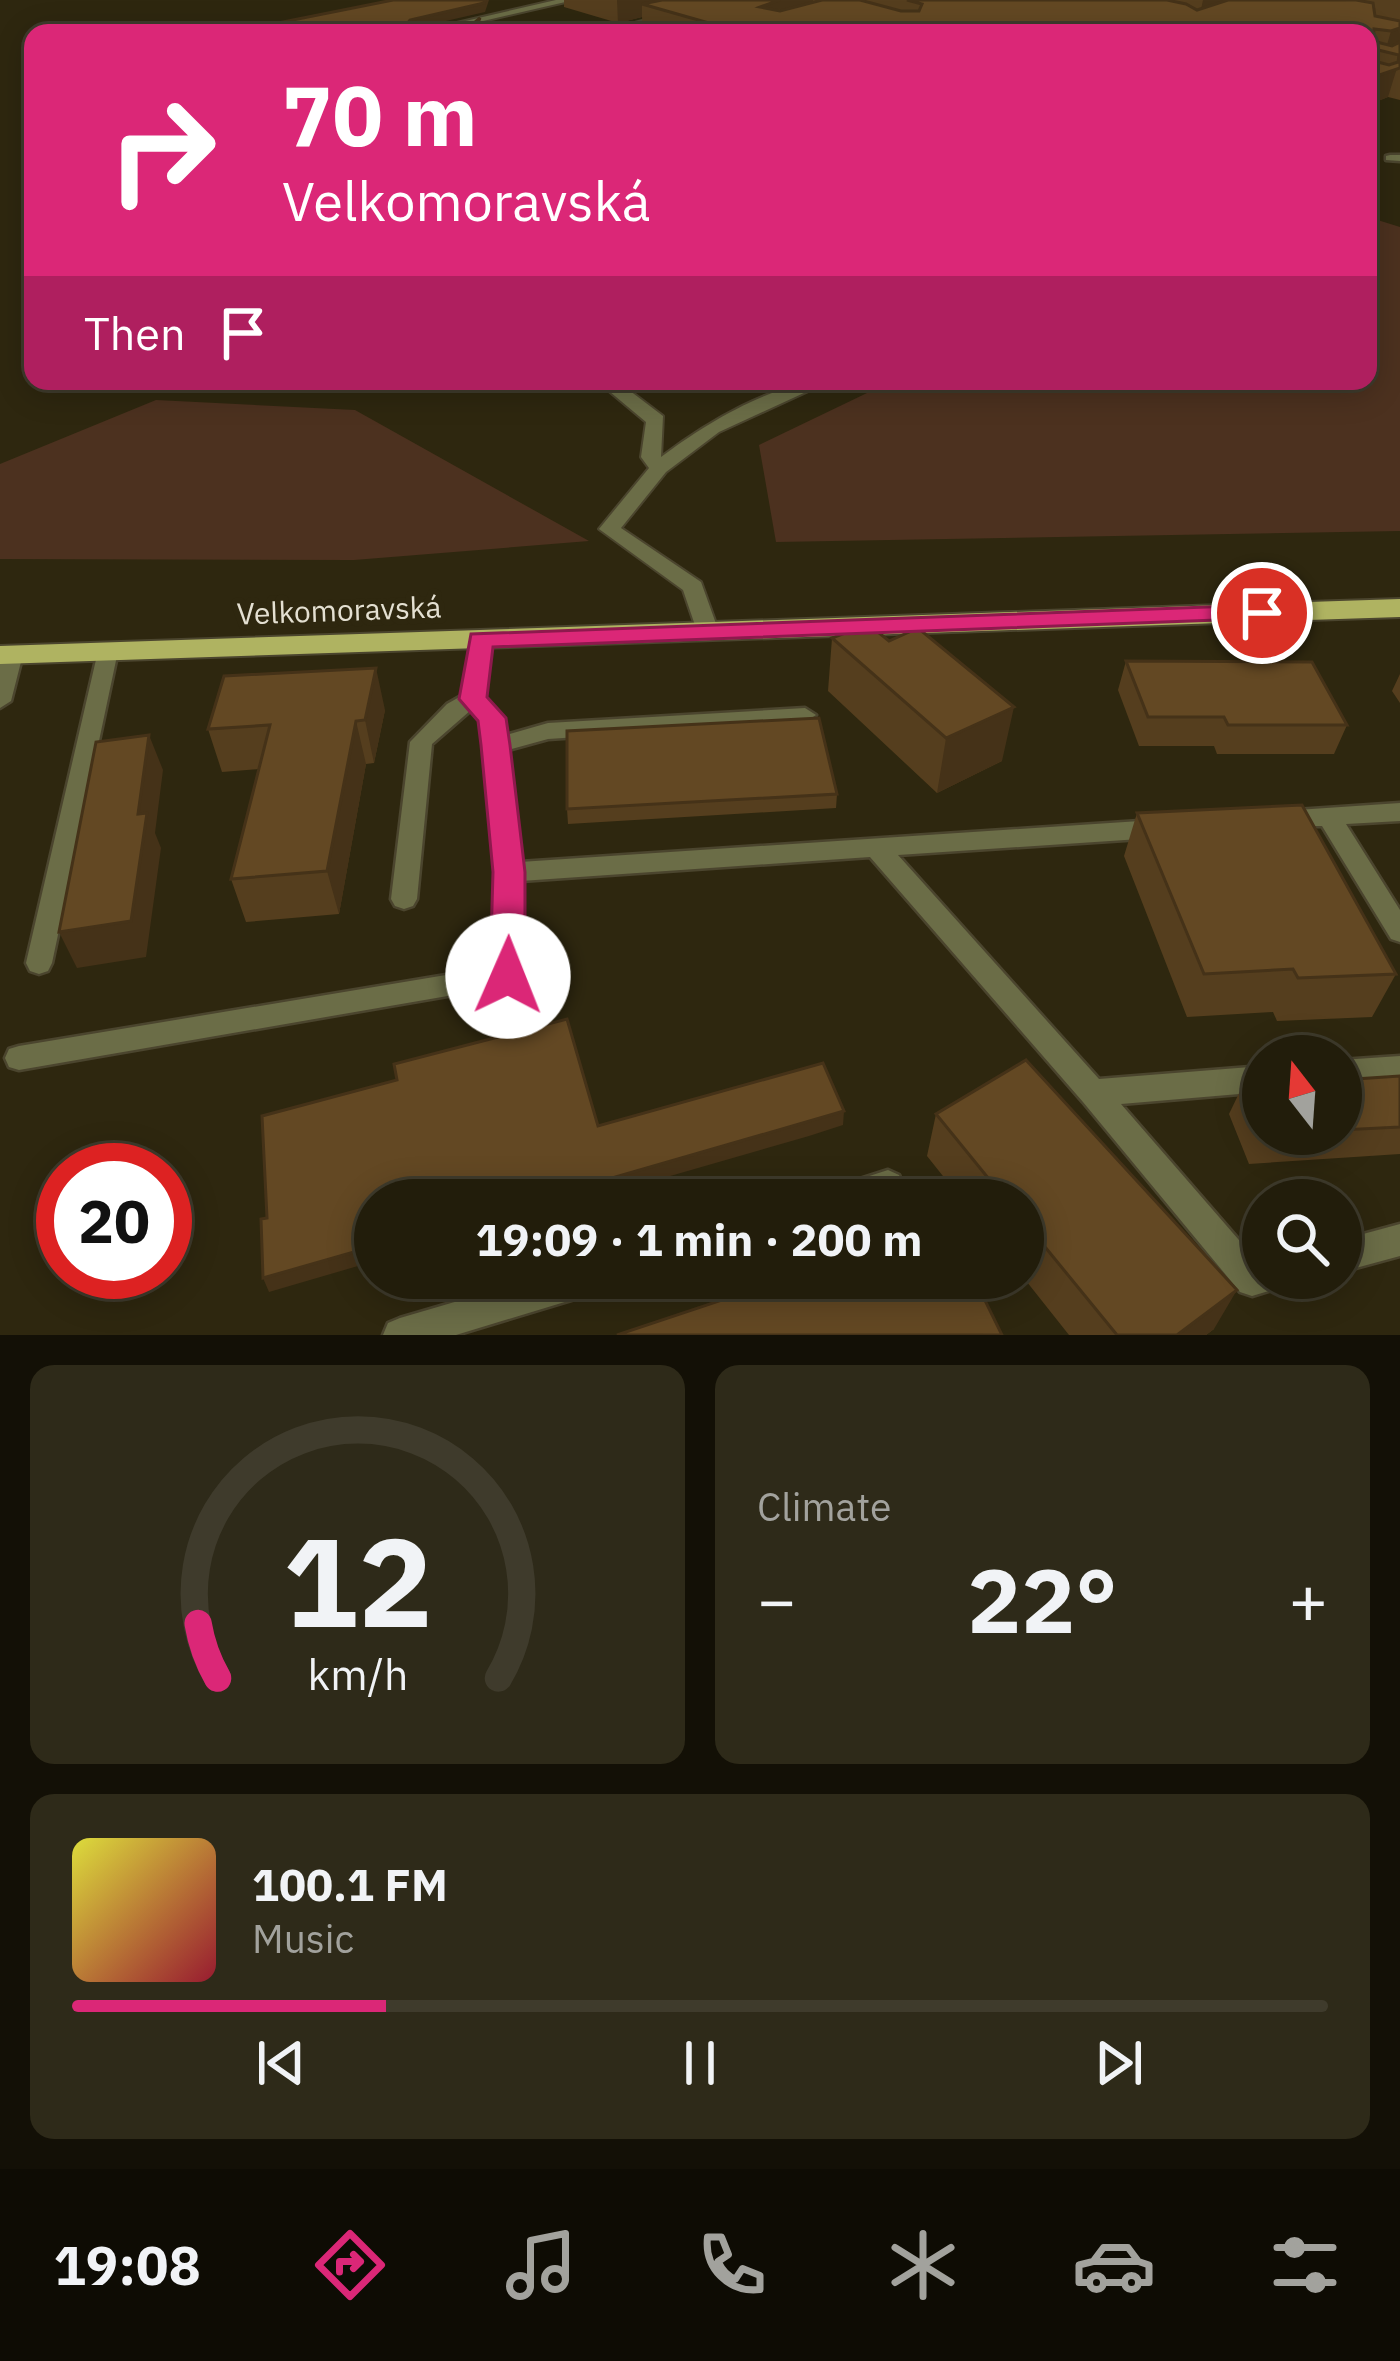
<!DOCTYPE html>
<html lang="en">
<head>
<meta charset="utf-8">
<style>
  :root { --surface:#221d0b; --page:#2e2a19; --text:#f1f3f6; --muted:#a2a29d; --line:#3f3b2c; --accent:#db2777 }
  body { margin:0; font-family:"IBM Plex Sans",sans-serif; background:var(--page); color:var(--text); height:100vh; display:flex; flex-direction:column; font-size:45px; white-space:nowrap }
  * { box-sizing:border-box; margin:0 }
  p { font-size:39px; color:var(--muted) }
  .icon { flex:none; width:66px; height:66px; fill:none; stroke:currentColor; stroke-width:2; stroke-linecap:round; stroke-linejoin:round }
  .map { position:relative; height:1335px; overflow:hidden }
  .details { display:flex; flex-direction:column; gap:30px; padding:30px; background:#131006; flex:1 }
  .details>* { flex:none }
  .banner { position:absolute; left:24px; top:24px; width:1353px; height:366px; border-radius:24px; box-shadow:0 6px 30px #0003,0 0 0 3px var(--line); background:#db2777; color:#fff; overflow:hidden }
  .needle { width:78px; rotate:343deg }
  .buttons { position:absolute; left:1242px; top:1035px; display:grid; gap:24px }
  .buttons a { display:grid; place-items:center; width:120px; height:120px; border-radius:50%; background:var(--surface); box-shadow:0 6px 30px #0003,0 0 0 3px var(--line); font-size:60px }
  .speed { position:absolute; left:36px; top:1143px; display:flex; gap:24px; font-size:60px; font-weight:700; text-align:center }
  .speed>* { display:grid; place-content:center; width:156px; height:156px; border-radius:50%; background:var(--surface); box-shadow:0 6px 30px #0003,0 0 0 3px var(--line); line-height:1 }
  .speed .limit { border:18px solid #d22; background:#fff; color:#111 }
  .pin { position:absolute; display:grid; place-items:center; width:102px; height:102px; color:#fff; margin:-51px; border:6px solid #fff; border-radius:50%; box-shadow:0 3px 12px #0007 }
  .me { position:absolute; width:132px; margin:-66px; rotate:1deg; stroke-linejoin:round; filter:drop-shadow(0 0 9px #0008) }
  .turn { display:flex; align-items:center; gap:42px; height:252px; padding:0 60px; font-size:54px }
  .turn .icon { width:156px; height:156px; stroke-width:2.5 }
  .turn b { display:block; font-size:84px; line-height:102px }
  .then { display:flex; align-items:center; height:114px; padding:0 60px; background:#0003; gap:24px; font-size:45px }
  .big { font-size:90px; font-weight:700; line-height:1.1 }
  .details .tile { flex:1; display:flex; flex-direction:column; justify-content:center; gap:18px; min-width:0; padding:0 42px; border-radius:24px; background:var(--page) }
  .details .dial { align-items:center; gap:0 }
  .dial svg { height:312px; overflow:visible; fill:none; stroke:var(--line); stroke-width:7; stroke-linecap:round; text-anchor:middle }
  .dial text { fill:var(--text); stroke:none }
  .song { display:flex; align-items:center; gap:36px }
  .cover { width:144px; height:144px; border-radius:18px; background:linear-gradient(135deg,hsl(60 70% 55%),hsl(350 70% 35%)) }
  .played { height:12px; border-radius:6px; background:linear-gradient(90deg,var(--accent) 25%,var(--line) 25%) }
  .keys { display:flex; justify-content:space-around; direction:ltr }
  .heat { display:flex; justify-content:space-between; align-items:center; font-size:66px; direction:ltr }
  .details .tiles { flex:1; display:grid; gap:30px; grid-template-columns:1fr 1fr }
  .tile:last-child { grid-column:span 2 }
  .trip { position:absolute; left:354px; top:1179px; width:690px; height:120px; border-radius:60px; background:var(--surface); box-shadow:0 6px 30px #0003,0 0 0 3px var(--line); font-weight:700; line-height:120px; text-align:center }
  .tab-bar { display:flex; height:192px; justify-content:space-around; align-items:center; background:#0e0c04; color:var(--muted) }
  .tab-bar .icon { width:84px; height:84px }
  .tab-bar .on { color:var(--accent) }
  .tab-bar b { font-size:54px; color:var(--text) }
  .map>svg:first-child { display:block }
  .green { fill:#4c311f }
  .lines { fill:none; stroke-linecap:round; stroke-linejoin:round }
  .lane-casing { stroke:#4b452e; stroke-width:5 }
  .street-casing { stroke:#4b452e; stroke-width:4 }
  .primary-casing { stroke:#4b452e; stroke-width:4 }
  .lane { fill:#6b6d47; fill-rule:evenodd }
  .street { fill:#6b6d47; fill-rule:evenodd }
  .primary { fill:#afb361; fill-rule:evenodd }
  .wall { fill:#553e1e }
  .shaded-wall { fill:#453218 }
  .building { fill:#634823; stroke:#453218; stroke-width:3; fill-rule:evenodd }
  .route { fill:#db2777; stroke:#8e194d; stroke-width:3 }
  .labels { text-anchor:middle; stroke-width:12; stroke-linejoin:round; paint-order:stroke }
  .street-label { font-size:30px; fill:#e4e0d2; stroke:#2e270f }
</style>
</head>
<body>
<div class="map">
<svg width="1400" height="1335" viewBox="0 0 1400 1335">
  <rect width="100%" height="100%" fill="#2e270f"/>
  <path class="green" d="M1368 217 1400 227V531L776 542 759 445 892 381H1368Z
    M156 400 355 410 589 541 354 560 0 559V464Z"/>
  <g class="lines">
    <defs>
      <path id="lane" d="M667 15 670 20 614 33H599Z
        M1390 155H1400V161L1386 160V156Z
        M481 633 491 639 484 697 503 718 506 735 548 723 805 708 816 715 805 722 548 739 508 750 520 862 1155 820 1164 823 1167 829 1164 835 1155 838 898 855 1099 1079 1263 1066V1092L1121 1104 1258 1262 1263 1261V1278H1279L1275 1289 1252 1296 1240 1292 1083 1102 870 857 521 881 520 976 517 984 19 1070 9 1067 5 1058 9 1049 19 1046 494 967 497 872 481 720 471 710 432 744 417 899 413 906 404 909 395 906 391 899 410 742 447 704 463 695 471 639Z
        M108 644 118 651 52 963 48 971 39 974 30 971 26 963 98 651Z
        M13 647 23 654 11 701 0 708V663L6 649Z
        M1400 803V821L1346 824 1400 910V942L1391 939 1322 826H1274L1270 820 1274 814 1282 811Z
        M1400 1056V1082L1341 1086V1060Z
        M888 1170 899 1175 903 1185 899 1195 887 1200H824L829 1189Z
        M1400 1224V1256L1341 1272V1240Z
        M536 1278H607L603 1290 591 1294 456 1335H383L388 1323 400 1318Z"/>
      <path id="street" d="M556 0H574L453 28 448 25Z
        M597 381H617L663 416 661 457C705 424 774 381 830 381L719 432 666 472 621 528 701 582 719 632 715 637H699L683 590 599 529 649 468 641 457 646 422Z"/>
      <path id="primary" d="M1400 599V617L0 664V646Z"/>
    </defs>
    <use href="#lane" class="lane-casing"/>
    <use href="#street" class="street-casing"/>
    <use href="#primary" class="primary-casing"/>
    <use href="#lane" class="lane"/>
    <use href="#street" class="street"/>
    <use href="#primary" class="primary"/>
  </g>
  <path class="wall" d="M564 0H1400V100L1388 97 1368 105V33H650L643 31 642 17 618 23 564 7Z
    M832 638 1002 761 937 793 828 691Z
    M1126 661 1347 725 1334 754H1217L1214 746H1139L1118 690Z
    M1400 674V703L1392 691Z
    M385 710 374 763 366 764 339 914 246 922 231 879 259 769 222 772 208 729Z
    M837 794 836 808 568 824 567 809Z
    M1137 813 1396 974 1372 1017 1277 1021 1273 1012 1187 1017 1124 856Z
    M1400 1076V1154L1249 1164 1229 1114 1243 1085 1263 1134H1341V1080Z
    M936 1114 1214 1329 1206 1335H1069L1023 1277V1200H962L927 1156Z"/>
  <path class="shaded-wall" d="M485 0H489L485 12 411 29 406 25 410 20Z
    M617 0H698L642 4V17L618 23Z
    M780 0H813V14L760 7Z
    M1203 0H1243L1199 19Z
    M1400 28V52H1385L1391 31Z
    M1397 68 1388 97 1368 105V79Z
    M376 668 385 710 374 763 365 720Z
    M1014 707 1002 761 937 793 946 738Z
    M356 721 366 764 339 914 327 871Z
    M149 735 163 770 155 833 161 848 146 957 77 968 59 932 138 814Z
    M844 1111 843 1125 809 1136 587 1200H536Z
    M375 1246V1261L269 1292 263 1278Z
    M1237 1290 1214 1329 1206 1335H1177Z"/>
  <path class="building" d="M393 0H485L484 3 410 20 406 25 411 29 452 24 467 29 480 18 475 30 483 33H251L243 30Z
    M662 0H780L760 7 780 11 822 0H860L901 11H919L922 4 907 0H1167L1186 4 1197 10 1228 0H1356L1373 3 1375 16 1400 21V28L1391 31 1374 29 1373 41 1392 46 1400 42V68L1368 79V33H744L642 4ZM1374 49 1399 55 1398 62 1389 65 1374 61Z
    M868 624 889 641 918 628 1014 707 946 738 832 638Z
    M1126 661 1312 662 1347 725H1228L1224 717H1148Z
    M376 668 365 720 356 721 327 871 231 879 270 725 208 729 224 676Z
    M819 718 837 794 567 809V731Z
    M149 735 138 814 147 813 131 921 59 932 96 742Z
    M1302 805 1396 974 1298 978 1293 969 1204 974 1137 813Z
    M567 1019 598 1126 823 1063 844 1111 536 1200H375V1246L263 1278 261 1219 267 1218 262 1116 397 1080 394 1064Z
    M1026 1060 1237 1290 1177 1335H1117L1023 1220V1200H1006L936 1114Z
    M1400 1076V1127L1341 1130V1080Z
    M1263 1084V1132L1243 1085Z
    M788 1278H974L1002 1335H617Z"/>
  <path class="route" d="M1262 605 1274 613 1271 618 493 647 487 697 506 718 510 745 525 872V976L520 986 508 990 495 986 490 976 493 872 481 745 478 721 459 699 471 634Z"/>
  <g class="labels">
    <g class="street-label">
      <text transform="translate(339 611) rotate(-2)" y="10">Velkomoravská</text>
    </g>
  </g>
</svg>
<div class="buttons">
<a><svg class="needle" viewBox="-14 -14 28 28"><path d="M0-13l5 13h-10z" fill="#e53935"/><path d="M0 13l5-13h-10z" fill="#a2a29d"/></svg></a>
<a><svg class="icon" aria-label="search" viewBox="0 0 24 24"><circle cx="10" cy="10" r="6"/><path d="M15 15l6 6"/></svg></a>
</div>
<div class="speed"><div class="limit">20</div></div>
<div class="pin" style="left:1262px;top:613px;background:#d93025"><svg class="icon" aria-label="arrive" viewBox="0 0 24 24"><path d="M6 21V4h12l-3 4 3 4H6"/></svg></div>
<svg class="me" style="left:508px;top:976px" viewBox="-20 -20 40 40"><circle r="19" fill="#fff"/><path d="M0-13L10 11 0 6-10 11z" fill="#db2777"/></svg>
<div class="trip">19:09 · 1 min · 200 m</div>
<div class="banner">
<div class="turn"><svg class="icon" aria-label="right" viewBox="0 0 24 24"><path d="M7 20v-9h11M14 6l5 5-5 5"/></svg><div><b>70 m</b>Velkomoravská</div></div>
<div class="then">Then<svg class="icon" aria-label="arrive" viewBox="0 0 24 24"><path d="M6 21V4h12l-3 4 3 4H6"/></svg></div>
</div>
</div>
<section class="details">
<div class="tiles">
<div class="tile dial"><svg viewBox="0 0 100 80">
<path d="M14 69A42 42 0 1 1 86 69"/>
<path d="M14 69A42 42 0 0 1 9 55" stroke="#db2777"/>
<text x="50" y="56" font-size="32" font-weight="700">12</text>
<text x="50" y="72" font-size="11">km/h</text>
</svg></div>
<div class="tile"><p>Climate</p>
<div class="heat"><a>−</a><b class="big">22°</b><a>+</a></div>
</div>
<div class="tile">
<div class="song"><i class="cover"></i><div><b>100.1 FM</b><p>Music</p></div></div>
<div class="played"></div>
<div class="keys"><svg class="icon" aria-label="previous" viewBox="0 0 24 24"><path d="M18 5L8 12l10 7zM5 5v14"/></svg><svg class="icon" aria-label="pause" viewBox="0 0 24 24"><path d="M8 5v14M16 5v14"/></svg><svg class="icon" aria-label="next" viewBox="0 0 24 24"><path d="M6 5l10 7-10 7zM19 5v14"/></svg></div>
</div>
</div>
</section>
<nav class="tab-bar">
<b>19:08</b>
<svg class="icon on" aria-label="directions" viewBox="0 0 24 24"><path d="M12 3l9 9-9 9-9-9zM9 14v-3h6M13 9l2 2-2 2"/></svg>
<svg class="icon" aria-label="music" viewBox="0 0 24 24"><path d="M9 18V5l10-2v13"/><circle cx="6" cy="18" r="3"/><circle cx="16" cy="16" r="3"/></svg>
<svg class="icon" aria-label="phone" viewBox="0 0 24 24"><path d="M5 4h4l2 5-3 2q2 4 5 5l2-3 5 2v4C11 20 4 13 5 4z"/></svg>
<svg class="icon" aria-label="climate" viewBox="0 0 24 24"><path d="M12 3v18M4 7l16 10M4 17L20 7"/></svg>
<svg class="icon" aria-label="car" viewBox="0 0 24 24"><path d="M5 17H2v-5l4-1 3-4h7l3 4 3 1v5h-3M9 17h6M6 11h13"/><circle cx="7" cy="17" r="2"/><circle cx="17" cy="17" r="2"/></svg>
<svg class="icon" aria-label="filters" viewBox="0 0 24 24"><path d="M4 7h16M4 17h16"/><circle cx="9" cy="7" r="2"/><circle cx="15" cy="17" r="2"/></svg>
</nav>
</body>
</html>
